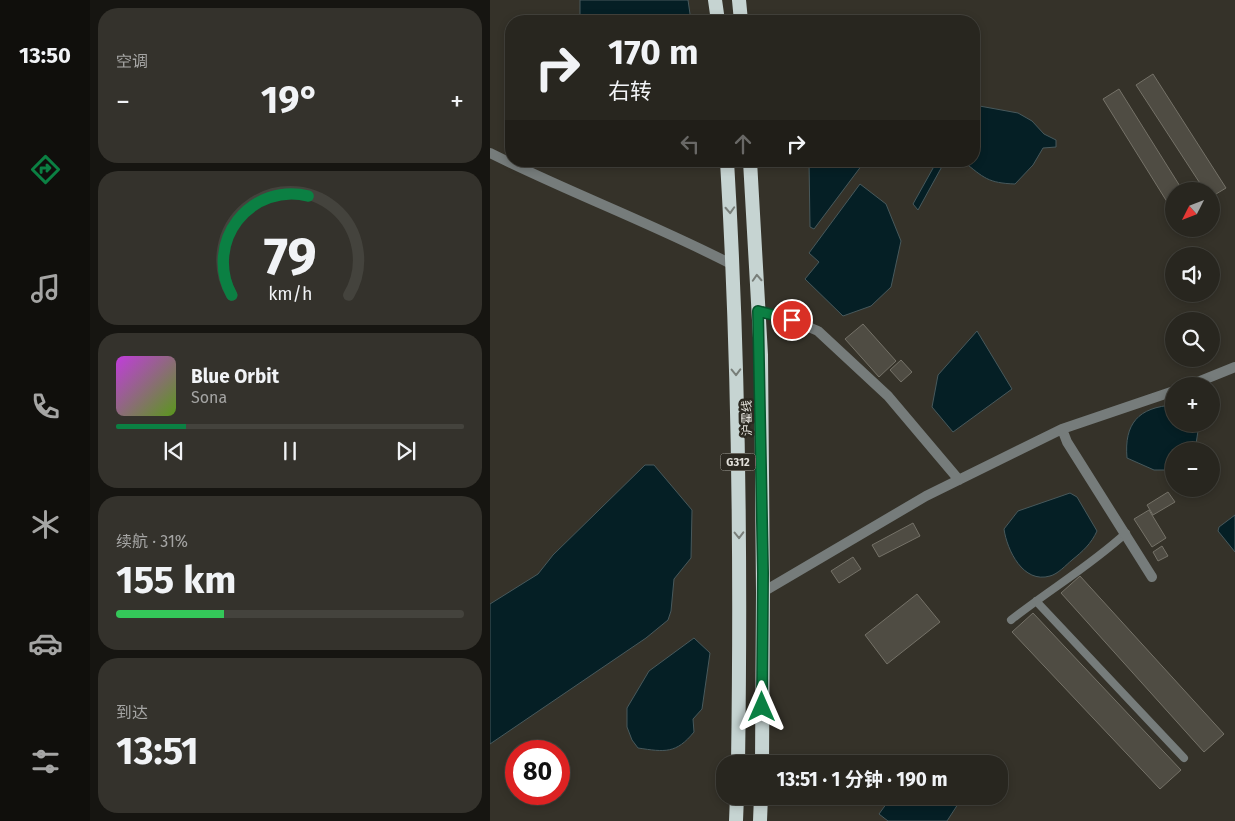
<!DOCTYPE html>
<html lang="zh">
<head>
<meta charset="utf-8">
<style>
  :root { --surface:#28261f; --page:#34322c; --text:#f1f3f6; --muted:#a5a5a4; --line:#44433d; --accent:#0b8043 }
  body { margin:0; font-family:"Fira Sans","Noto Sans SC",sans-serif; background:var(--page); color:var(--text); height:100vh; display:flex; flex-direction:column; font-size:19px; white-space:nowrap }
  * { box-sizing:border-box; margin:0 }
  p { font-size:16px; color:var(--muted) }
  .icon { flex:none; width:28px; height:28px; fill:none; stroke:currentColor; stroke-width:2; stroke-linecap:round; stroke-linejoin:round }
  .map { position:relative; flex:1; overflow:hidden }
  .side { display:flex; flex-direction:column; gap:8px; padding:8px; background:#161511; width:400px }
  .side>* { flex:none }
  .banner { position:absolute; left:15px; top:15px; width:475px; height:152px; border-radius:20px; box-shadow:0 2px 8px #0003,0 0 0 1px var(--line); background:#28261f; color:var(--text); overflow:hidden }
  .needle { width:32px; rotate:228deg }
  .tools { position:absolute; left:675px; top:182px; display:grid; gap:10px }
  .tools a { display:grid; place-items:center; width:55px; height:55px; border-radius:50%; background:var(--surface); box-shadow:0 2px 8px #0003,0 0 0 1px var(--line); font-size:25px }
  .speed { position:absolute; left:15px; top:740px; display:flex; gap:10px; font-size:25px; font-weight:700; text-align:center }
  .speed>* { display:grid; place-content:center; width:65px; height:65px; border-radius:50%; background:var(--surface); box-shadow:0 2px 8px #0003,0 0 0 1px var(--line); line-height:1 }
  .speed .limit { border:8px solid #d22; background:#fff; color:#111 }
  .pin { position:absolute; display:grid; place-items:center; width:42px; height:42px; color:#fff; margin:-21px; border:2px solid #fff; border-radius:50%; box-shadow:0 1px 5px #0007 }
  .me { position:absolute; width:55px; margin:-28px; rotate:0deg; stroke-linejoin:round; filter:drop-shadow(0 0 4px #0008) }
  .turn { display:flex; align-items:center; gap:18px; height:105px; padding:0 20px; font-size:22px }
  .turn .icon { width:65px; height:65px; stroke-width:2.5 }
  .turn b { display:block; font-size:35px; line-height:42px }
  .lanes { display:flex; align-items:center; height:48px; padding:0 20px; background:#0003; justify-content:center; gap:25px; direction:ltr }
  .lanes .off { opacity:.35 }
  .big { font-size:38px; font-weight:700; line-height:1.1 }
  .side .tile { flex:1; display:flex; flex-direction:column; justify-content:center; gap:8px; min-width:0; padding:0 18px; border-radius:20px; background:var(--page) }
  .side .dial { align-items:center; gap:0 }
  .dial svg { height:130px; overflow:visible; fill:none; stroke:var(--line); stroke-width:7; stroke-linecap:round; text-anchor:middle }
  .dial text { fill:var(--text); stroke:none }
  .song { display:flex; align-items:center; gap:15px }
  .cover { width:60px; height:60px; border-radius:8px; background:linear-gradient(135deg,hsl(290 70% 55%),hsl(90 70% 35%)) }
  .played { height:5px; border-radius:2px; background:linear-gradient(90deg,var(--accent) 20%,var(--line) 20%) }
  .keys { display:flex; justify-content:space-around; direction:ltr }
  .heat { display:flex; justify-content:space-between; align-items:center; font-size:28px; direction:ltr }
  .charge { height:8px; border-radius:4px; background:linear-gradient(90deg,#34c759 31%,var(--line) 0) }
  .trip { position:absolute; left:226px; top:755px; width:292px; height:50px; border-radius:20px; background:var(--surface); box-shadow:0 2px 8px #0003,0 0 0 1px var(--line); font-weight:700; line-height:50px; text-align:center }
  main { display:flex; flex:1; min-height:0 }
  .dock { display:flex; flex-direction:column; width:90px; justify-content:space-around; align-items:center; background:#100f0c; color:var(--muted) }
  .dock .icon { width:35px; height:35px }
  .dock .on { color:var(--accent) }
  .dock b { font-size:22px; color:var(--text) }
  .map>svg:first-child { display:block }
  .water { fill:#051f25; stroke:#48595c }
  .building { fill:#4f4c43; stroke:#757268 }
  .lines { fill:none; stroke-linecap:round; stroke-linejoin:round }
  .service { stroke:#767c7b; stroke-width:8 }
  .minor { stroke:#767c7b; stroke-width:10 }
  .trunk { stroke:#c6d4d2; stroke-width:14 }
  .oneway { stroke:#787e79 }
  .route-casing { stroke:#07532c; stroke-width:12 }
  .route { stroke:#0b8043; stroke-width:9 }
  .labels { text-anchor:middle; stroke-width:5; stroke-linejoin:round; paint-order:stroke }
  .shield { fill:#2b2820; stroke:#acaaa3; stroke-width:1 }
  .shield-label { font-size:11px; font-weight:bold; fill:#e3e1db }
  .street-label { font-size:12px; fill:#e3e1db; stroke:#2b2820 }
</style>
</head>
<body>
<main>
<nav class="dock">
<b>13:50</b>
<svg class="icon on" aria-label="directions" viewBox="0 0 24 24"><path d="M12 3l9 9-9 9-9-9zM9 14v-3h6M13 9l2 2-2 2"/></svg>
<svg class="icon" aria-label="music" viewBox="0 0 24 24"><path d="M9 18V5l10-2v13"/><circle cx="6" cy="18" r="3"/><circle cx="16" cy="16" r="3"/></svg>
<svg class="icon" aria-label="phone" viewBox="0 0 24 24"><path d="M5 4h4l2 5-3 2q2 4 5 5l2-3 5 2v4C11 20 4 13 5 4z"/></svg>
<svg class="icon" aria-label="climate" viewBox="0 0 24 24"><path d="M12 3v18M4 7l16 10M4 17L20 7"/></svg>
<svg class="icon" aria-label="car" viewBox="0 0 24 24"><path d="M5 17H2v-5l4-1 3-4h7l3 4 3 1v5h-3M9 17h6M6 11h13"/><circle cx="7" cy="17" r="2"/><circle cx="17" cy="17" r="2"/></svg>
<svg class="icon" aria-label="filters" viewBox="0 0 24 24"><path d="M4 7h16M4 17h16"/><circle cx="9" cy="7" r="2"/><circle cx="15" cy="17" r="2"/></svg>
</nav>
<section class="side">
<div class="tile"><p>空调</p>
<div class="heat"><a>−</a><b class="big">19°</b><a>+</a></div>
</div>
<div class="tile dial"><svg viewBox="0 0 100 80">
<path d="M14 69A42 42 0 1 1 86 69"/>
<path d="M14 69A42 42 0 0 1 61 8" stroke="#0b8043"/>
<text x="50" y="56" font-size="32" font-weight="700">79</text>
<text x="50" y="72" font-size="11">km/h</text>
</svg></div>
<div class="tile">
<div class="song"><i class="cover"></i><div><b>Blue Orbit</b><p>Sona</p></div></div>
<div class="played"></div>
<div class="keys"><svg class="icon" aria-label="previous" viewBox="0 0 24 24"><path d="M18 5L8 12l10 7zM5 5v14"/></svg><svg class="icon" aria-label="pause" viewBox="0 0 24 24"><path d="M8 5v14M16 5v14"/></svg><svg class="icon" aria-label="next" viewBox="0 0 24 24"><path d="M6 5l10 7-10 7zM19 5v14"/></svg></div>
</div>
<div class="tile"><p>续航 · 31%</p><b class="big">155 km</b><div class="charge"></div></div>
<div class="tile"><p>到达</p><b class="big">13:51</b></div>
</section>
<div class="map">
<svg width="745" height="821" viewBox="0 0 745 821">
  <rect width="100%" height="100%" fill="#353229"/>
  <path class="water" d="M90 0H198L201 21H94L90 16Z
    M484 105 528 113 542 121 554 134 566 140V147L553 148 543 165 525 184C498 183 494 178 473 161H484Z
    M319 161H375L324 229 320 227Z
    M447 161H455L428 210 423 204Z
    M370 184 396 204 411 241 401 287 381 306 353 316 315 279 329 262 319 253Z
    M487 331 522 389 463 432 442 407 448 375Z
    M684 405V424H709L705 451H684V470H664L637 458C634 424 648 407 684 405Z
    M155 465H164L202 510 201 558 184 579 181 611 178 620 156 638 0 744V604L48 574 63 555Z
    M580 493 587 497 607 531C601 544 593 551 582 560 576 565 568 574 560 576 533 584 517 550 514 529L528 511Z
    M745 515V552L728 531 729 527Z
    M204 638 220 653 212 709 203 719 204 732C186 754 175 752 148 748L142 740 137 727V708L159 671Z
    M402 796H460L468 804 457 821H398L389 814Z"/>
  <path class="building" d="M663 74 736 188 721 197V191H715L646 85Z
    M629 89 693 191H684V213L613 99Z
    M694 229H711L698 237Z
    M373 324 406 361 389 377 355 339Z
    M411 360 422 372 411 382 400 370Z
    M678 492 685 502 663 515 657 505Z
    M659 510 676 538 662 547 644 519Z
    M423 523 430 536 389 557 382 545Z
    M672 546 678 556 668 561 663 552Z
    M363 557 371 569 349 583 341 571Z
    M590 576 734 734 714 752 571 593Z
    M427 594 450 622 397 664 375 635Z
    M543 613 691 770 670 789 522 632Z"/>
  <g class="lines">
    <path class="service" d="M546 601 694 758
      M521 620C559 590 600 566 636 533"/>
    <path class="minor" d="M0 153C80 193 164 224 243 265
      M268 311 302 320 328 331 398 396 469 480
      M698 386 745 367
      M572 429 577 442 662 577
      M273 592 436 496 507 461 572 429 684 391"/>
    <path class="trunk" d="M225 0 228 21
      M249 0 251 21
      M237 161C249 362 251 563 248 764
      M260 161 271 355 273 592 272 764
      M246 821 247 796
      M270 821 271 796"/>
  </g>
  <defs><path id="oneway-chevron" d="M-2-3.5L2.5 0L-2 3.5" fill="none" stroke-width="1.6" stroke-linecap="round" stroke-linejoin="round" transform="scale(1.25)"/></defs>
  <g class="oneway">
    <use href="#oneway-chevron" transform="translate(240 210) rotate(87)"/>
    <use href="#oneway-chevron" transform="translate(267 278) rotate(-93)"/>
    <use href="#oneway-chevron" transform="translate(246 372) rotate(89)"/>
    <use href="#oneway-chevron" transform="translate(249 535) rotate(89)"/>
  </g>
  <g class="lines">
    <defs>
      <path id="route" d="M272 707 273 573 268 311 302 320"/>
    </defs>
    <use href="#route" class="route-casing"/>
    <use href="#route" class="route"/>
  </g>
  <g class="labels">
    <rect class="shield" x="230.5" y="453.5" width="35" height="17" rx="4"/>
    <g class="shield-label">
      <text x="248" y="466">G312</text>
    </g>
    <g class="street-label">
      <text transform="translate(257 418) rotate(-91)" y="4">沪霍线</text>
    </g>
  </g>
</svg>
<div class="tools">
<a><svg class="needle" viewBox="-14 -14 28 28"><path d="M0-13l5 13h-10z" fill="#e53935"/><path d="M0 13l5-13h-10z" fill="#a5a5a4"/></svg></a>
<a><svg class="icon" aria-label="sound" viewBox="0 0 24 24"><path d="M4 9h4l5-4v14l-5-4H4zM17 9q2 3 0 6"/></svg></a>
<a><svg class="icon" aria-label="search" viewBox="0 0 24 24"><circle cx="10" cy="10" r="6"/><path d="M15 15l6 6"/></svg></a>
<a>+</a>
<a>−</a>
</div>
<div class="speed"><div class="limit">80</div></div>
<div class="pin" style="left:302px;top:320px;background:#d93025"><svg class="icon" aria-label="arrive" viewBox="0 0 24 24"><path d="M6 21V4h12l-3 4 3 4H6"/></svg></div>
<svg class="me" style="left:272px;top:707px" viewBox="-20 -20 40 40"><path d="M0-17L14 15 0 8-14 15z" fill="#0b8043" stroke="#fff" stroke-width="4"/></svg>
<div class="trip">13:51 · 1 分钟 · 190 m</div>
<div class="banner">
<div class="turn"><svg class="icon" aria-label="right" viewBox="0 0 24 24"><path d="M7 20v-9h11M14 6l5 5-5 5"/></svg><div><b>170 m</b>右转</div></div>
<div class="lanes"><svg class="icon off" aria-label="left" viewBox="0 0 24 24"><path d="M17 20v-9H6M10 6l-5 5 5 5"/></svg><svg class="icon off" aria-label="ahead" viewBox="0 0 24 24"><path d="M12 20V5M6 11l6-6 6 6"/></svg><svg class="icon" aria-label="right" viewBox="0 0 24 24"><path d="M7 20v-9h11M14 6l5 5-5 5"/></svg></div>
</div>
</div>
</main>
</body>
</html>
